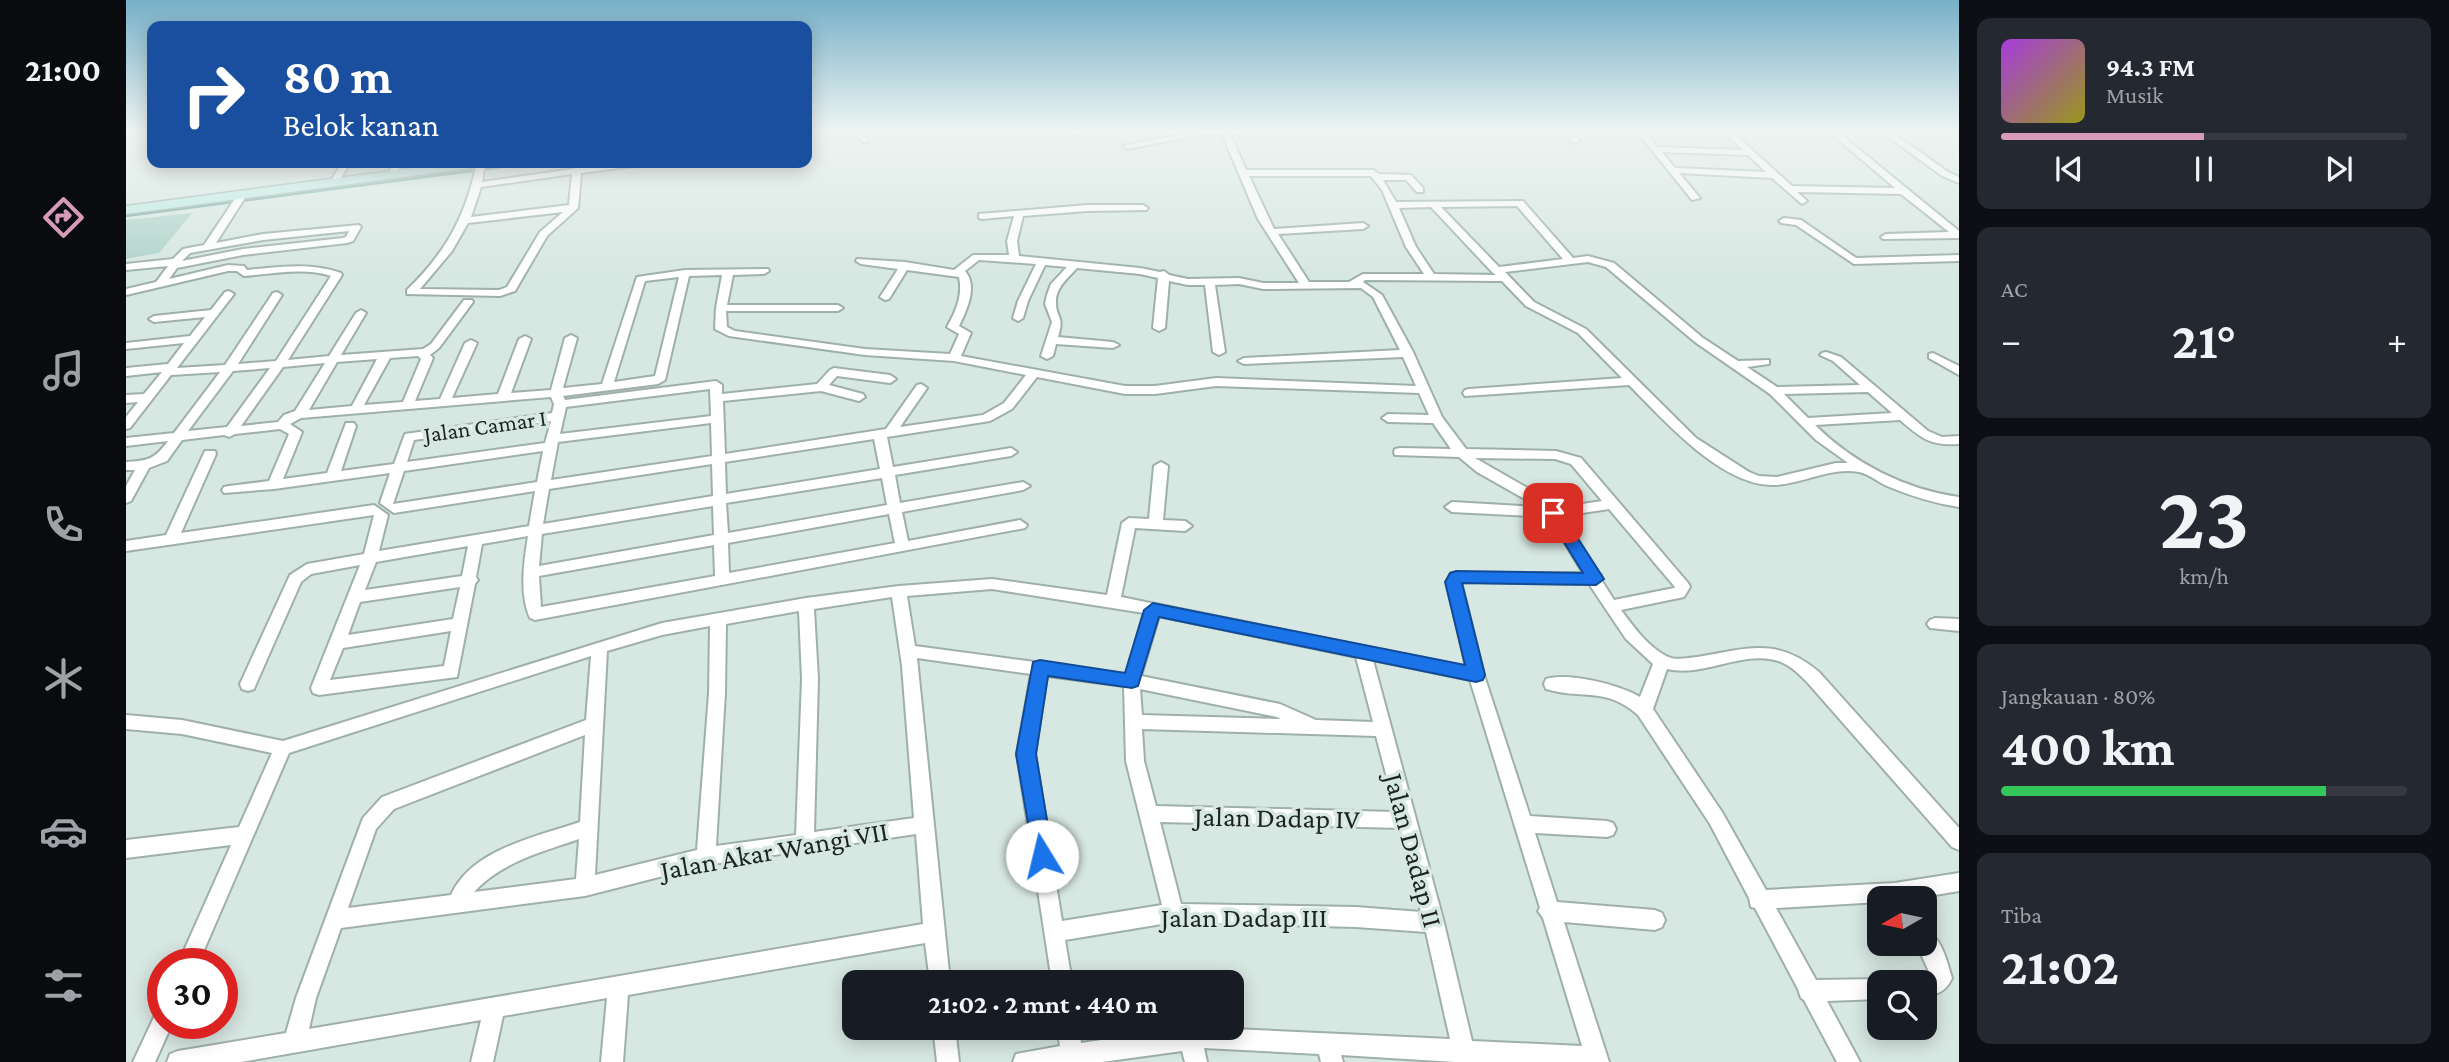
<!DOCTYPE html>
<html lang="id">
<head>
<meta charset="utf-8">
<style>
  :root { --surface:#171b24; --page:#242831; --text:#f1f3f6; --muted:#9ea1a6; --line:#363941; --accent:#d79bb8 }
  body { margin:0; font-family:"Crimson Pro",serif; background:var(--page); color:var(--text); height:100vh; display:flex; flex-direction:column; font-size:26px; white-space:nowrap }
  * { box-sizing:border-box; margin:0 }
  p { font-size:23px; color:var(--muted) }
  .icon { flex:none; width:38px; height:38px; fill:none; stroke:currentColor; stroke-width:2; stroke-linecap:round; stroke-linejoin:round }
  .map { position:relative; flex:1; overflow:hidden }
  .drawer { display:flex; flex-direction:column; gap:18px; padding:18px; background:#0d0f14; width:490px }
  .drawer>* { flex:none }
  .hud { position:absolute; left:21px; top:21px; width:665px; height:147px; border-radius:14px; box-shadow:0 4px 18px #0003; background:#1a4fa0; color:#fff; overflow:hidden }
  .needle { width:46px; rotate:261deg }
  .controls { position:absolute; left:1741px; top:886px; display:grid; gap:14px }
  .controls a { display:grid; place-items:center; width:70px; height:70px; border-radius:14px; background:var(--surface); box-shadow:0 4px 18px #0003; font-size:35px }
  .speed { position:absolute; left:21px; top:948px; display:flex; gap:14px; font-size:35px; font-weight:700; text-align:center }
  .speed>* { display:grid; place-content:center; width:91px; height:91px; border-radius:50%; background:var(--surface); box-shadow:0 4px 18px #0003; line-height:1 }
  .speed .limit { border:10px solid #d22; background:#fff; color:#111 }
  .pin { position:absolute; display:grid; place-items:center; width:60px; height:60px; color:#fff; margin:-30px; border-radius:14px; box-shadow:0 4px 10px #0006 }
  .me { position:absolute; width:77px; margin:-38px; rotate:351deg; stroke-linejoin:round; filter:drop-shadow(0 0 5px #0008) }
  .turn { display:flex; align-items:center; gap:24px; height:147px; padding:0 21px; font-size:32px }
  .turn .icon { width:91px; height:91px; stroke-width:2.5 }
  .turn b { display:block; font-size:49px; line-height:60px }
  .big { font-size:52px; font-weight:700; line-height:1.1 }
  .drawer .card { flex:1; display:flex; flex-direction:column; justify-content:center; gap:10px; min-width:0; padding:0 24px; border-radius:14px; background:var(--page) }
  .drawer .dial { align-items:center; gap:0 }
  .dial b { font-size:91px; line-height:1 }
  .song { display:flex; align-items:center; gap:21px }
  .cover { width:84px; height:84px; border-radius:10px; background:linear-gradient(135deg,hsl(280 70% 55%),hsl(60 70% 35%)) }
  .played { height:7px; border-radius:4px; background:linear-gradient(90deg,var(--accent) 50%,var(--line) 50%) }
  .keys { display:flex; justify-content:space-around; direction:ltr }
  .heat { display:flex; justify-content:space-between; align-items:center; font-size:38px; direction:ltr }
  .charge { height:10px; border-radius:5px; background:linear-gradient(90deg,#34c759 80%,var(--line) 0) }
  .trip { position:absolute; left:716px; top:970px; width:402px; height:70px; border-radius:14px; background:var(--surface); box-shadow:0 4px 18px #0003; font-weight:700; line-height:70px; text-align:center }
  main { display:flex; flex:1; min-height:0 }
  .tabs { display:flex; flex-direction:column; width:126px; justify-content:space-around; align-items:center; background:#090b0e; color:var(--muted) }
  .tabs .icon { width:49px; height:49px }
  .tabs .selected { color:var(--accent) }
  .tabs b { font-size:32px; color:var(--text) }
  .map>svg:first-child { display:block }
  .green { fill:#aed2c8 }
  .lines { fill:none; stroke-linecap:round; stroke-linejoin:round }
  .stream { stroke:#6fa999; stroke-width:2.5 }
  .street-casing { stroke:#9fafaa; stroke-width:4 }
  .secondary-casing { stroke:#9fafaa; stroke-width:3 }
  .street { fill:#fff; fill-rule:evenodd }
  .secondary { fill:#bcebe2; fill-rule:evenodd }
  .route { fill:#1a73e8; stroke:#114b97; stroke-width:2 }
  .labels { text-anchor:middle; stroke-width:7; stroke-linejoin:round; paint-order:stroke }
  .street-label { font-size:23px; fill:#1d2322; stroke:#d7e7e2 }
  .near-street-label { font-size:28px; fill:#1d2322; stroke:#d7e7e2 }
</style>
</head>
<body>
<main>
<nav class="tabs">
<b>21:00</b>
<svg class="icon selected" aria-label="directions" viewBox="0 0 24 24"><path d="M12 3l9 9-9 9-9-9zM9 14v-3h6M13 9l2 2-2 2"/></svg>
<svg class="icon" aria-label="music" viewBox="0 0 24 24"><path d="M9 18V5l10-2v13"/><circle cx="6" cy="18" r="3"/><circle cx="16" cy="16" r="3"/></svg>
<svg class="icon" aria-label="phone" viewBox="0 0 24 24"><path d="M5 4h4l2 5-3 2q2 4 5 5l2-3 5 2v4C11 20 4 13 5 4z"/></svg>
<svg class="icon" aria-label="climate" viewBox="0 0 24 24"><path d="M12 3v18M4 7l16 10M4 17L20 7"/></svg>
<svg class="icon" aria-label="car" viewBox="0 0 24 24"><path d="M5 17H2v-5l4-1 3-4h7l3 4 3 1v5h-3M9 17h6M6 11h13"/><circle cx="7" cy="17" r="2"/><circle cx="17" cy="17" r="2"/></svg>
<svg class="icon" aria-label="filters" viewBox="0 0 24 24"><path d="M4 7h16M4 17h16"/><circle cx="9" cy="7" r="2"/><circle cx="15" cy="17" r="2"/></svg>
</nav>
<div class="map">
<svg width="1833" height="1062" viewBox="0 0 1833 1062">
  <rect width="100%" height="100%" fill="#d7e7e2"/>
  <path class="green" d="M66 213 33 253 0 259V220Z"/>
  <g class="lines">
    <path class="stream" d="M0 216 406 163"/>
    <defs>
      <path id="street" d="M9 129H19L0 137V132Z
        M730 129H738L742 142H736L729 132Z
        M898 129H906L900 135 896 133Z
        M935 129H945L954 133 950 135Z
        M1094 129H1145L1141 131 1104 134 1120 170H1247L1253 174 1285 175 1297 188V192H1291L1280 180H1257L1270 202 1397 201 1447 258 1462 256 1488 263 1577 338 1612 361 1643 360V364L1621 367 1651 387 1734 385 1707 361 1694 355 1696 353 1700 352 1715 357 1802 431 1816 437 1833 436V444C1804 446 1795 438 1774 420L1689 425C1727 463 1780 490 1833 497V507C1807 503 1785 496 1761 486 1752 482 1743 474 1733 472 1703 467 1677 484 1649 485 1596 487 1538 420 1503 385L1339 396 1337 393 1339 390 1343 389 1496 378 1452 333 1400 306 1376 281 1239 280 1237 282 1256 295 1287 352 1316 417 1340 449 1430 451 1455 458 1562 583 1564 587 1558 597 1495 610C1507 626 1521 646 1540 656 1549 661 1562 658 1571 657 1621 649 1650 636 1693 672L1833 828V850L1826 847 1681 682C1673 674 1665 666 1655 662 1619 648 1578 678 1541 669L1527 709 1596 812 1640 890 1769 883 1833 873V891L1791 898H1754V902L1650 908 1690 980 1754 979 1761 982H1754V999L1701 1001 1734 1062H1711L1678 1000 1675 998 1672 989 1629 908 1625 907 1623 898 1584 824 1512 715C1479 686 1456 700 1420 689L1418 684 1420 679C1443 672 1494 685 1514 697L1527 664 1500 639 1463 584 1335 582 1358 675 1404 816 1481 821 1487 823 1490 829 1487 835 1481 837 1409 833 1431 902 1529 910 1536 913 1539 920 1536 927 1529 930 1438 922 1483 1062H1329L1215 1055 1217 1062H1195L1193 1054 1078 1048 1081 1062H1059L1056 1051 976 1062H887L890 1054 934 1046 931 1027H953L955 1043 1064 1027 1324 1039 1300 932 1230 927 1048 922 939 940 946 982H926L891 754 905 674 791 658 824 982H804L799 943 502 995 497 1062H475L481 998 377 1016 367 1062H345L355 1020 115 1062H41L44 1054 52 1051 160 1033 170 998 237 818 256 797 460 720 465 656 163 753 72 964H52L105 845 0 858V840L113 827 146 753 56 734 0 729V715L56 720 157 741 536 623 680 598 773 586 866 579 981 595 996 523 1003 518 1023 519 1028 466 1035 462 1042 466 1037 520 1059 521 1066 526 1059 531 1009 528 995 597 1340 667 1321 582 1325 573H1457L1423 517 1326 512 1319 507 1326 502 1413 507 1351 472 1333 457 1269 455 1268 452 1269 449 1274 448 1325 449 1307 423 1262 422 1256 418 1262 414 1303 415 1293 393 1090 386 1029 394H999L911 377 886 409 864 421 761 437 767 467 885 448 891 452 885 456 769 475 774 503 897 482 904 486 897 490 776 512 782 541 894 520 901 525 899 528 409 620 404 618C393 594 398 561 402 536L356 544 350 577 352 580 349 584 331 677 193 695 187 693 185 688 234 565 185 574 175 582 130 684 128 689 122 691 116 689 114 684 164 575 181 564 238 554 248 515 0 551V541L40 535 79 451H89L90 454 55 533 248 505 262 515 253 551 403 526 409 491 268 513 254 503 264 473 148 489 98 493 96 490 98 487 103 486 143 481 163 434 154 429 109 434 103 437 98 435 56 440 41 461 23 468 5 501 0 503V486L9 470H0V462C22 461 29 459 42 441L0 446V438L48 433 94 372 45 375 4 428 0 429V417L12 402 0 403V395L18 394 36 372 0 376V368L42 364 58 343 0 349V343L64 336 79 317 28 322 23 319 28 316 85 310 99 292 103 291 108 294 51 368 99 365 147 293 151 292 156 295 112 364 150 361 205 276C178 267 146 274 118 276L111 271H102L0 295V289L30 282 42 266 0 270V264L47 259 57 249 78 245 112 194 115 193 120 196 90 243 137 234 233 225 235 227 227 241 221 243 117 255 51 268 43 279 102 265 118 266 121 270C152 267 184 262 215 273L216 275 162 360 203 356 230 313 235 310 240 313 215 355 297 349 305 344 338 300H346L347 302 313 348 304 355 307 358 289 401 314 399 339 343 345 340 351 343 326 398 372 394 393 339 399 336 405 339 385 393 425 390 439 338 445 335 451 338 437 388 476 384 511 277 559 270 642 269 643 271 638 274 607 275 601 305H712L717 308 712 311H600L601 327 609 331 739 349 824 354 833 334 821 327C830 311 837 295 833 277L781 270 763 299 759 300 754 297 772 269 735 264 730 261 731 259 779 262 828 270 847 255H883L881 241 888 216 856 219 853 218V214L961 205H1017L1022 208 1020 210 961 211 897 216 891 241 893 256 1014 268 1034 272 1038 271 1043 275 1062 279 1113 278 1137 283H1173L1132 219 1096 134 1071 135 1001 149 997 146 1071 131ZM1123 176H1245L1256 190 1280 247 1298 274H1237L1223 282H1183L1152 234 1237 229 1242 226 1237 223 1148 229ZM1391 206 1437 259 1373 267 1315 207ZM1305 207 1366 272 1370 275 1308 274 1290 247 1273 208ZM223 231 220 237 217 238 117 249 56 261 64 253 137 240ZM853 260 910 264 892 301 887 318 892 321 897 318 902 301 919 265 941 267 925 284 921 295 919 304 926 322 915 356 921 359 927 356 930 344 987 348 993 345 987 342 932 337C939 314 930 320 930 303 929 288 942 278 951 268L1014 274 1032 278 1027 328 1033 331 1039 328 1043 281 1062 285H1079L1087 352 1093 355 1099 352 1089 285 1113 284 1137 289 1235 288 1247 297 1274 350 1118 358 1112 361 1118 364 1277 357 1290 386 1090 378 1029 386H999L835 356 845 333 833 326C841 310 852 286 839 271ZM1462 262 1480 267 1569 342 1644 394 1690 440 1722 463H1710L1651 477 1633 476 1623 472 1570 438 1460 329 1408 302 1379 272ZM596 275 590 308 589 329 603 336 739 355 828 361 900 375 878 403 857 415 774 427 801 388 795 384 791 385 760 429 599 454 597 401 695 391 733 401 739 397 737 394 703 385 711 376 764 383 770 379 764 375 708 368 704 370 691 384 596 394V385L590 381 439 400 437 396 532 384 539 380 563 276ZM553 277 529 376 488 382 519 281ZM292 356 295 359 277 402 238 405 264 358ZM251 359 226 406 183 410 211 362ZM199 363 169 411 158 415 152 422 115 426 157 367ZM144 368 101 427 62 431 107 371ZM584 389 585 416 434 434 440 407ZM1742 392 1766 413 1682 418 1658 394ZM425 397 428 404 426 413 279 434 268 464 215 471 230 426 228 423H220L201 473 157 479 176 432 164 424 175 418ZM425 421 419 443 281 462 288 440ZM585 423 586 456 425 480 432 442ZM748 439 754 469 600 494 599 462ZM417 451 411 482 267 504 278 471ZM1349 458 1429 459 1445 464 1476 501 1430 508 1410 493ZM586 464 587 496 417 524 423 489ZM756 478 761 505 602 533 600 503ZM587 506 588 535 413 566 416 534ZM1483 509 1549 587 1548 588 1488 600 1476 581 1475 575 1472 574 1436 516ZM763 514 769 543 603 573 602 543ZM588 545 589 576 415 607 413 576ZM342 546 336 576 239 590 250 562ZM334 587 327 619 222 635 234 602ZM866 589 1018 613 1000 674 789 646 781 596ZM766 597 776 666 788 818 688 832 692 679 688 609ZM673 611 676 679 670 835 590 846 599 693 600 624ZM1033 616 1230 657 1247 722 1190 720 1154 704 1015 676ZM584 626 583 693 571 850 469 875 481 651 536 635ZM325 631 318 666 204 680 217 648ZM1247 660 1344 680 1414 908 1412 911 1417 918 1456 1046 1346 1041 1318 923ZM921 676 998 686 1000 761 1036 905 936 921 909 754ZM1014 689 1151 717 1155 719 1016 715ZM1016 729 1250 736 1270 812 1030 806 1018 761ZM459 735 454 822C410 837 346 849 325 895L222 908 250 829 268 809ZM1034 822 1274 828 1295 912 1230 907 1055 904ZM790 834 797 924 183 1029 190 998 215 928 459 896 580 865ZM453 839 450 879 348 892C375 862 416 852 453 839Z
        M1433 129H1441L1454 141 1447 143Z
        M1509 129H1517L1532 147 1617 150 1595 129H1603L1666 186 1769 188 1700 129H1708L1833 231V238L1757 239 1755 237 1760 234 1823 232 1775 194 1671 192 1681 201 1676 204 1646 178 1553 173 1574 198 1566 200ZM1536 152 1622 155 1640 172 1549 168Z
        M1752 129H1761L1822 172 1833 177V183L1816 176Z
        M1817 129H1826L1833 133V138Z
        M216 163H224L210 186H204L203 184Z
        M269 163H277L268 177H262L261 175Z
        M351 163H359L356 182 447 169 449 163H455L456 168 491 163H512L508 166 455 173 452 208 421 236 389 291 374 296 281 294V290C321 251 339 217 351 163ZM446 174 443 205 345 217 355 187ZM437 212 414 232 381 287 373 290 294 289 326 251 342 223Z
        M1658 218 1675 220 1730 258 1833 255V261L1728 264 1670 225 1655 223 1653 221Z
        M1807 353 1833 366V375L1803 358V354Z
        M1809 618 1833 619V631L1804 628 1801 624 1804 620Z
        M1799 930C1816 937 1821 962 1826 978 1821 990 1812 995 1799 996V982H1790L1792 979 1804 974 1790 943H1799Z
        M37 1010V1024H46L29 1062H7L30 1013Z
        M807 1027H829L833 1062H811Z"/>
      <path id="secondary" d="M325 163H358L352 167 0 214V206Z"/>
    </defs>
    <use href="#street" class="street-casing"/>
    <use href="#secondary" class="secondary-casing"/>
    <use href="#street" class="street"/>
    <use href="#secondary" class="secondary"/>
  </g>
  <linearGradient id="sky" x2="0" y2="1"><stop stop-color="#77b0c8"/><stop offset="0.47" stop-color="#edf4f2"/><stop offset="1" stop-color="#edf4f2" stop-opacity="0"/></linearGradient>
  <rect width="1833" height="277" fill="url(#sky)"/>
  <path class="route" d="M1427 508 1433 509 1478 579 1470 585 1336 583 1359 675 1357 680 1350 682 1033 617 1012 686 1006 688 922 676 910 754 927 856 924 863 916 866 909 863 890 754 907 662 914 660 999 673 1018 610 1027 603 1339 665 1319 582 1324 573 1330 571 1457 573 1420 513Z"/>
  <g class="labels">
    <g class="street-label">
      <text transform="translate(359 426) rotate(-8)" y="8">Jalan Camar I</text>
    </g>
    <g class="near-street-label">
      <text transform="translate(1151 817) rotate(1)" y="10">Jalan Dadap IV</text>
      <text transform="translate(648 850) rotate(-10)" y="10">Jalan Akar Wangi VII</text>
      <text transform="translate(1288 850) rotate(75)" y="10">Jalan Dadap II</text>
      <text x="1118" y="927">Jalan Dadap III</text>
    </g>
  </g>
</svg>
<div class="controls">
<a><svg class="needle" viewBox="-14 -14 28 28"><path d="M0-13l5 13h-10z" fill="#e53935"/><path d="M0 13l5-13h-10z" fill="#9ea1a6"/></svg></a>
<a><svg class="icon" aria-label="search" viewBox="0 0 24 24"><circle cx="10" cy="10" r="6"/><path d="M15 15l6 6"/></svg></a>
</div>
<div class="speed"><div class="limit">30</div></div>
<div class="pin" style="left:1427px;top:513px;background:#d93025"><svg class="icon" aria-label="arrive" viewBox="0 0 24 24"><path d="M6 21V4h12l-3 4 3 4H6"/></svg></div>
<svg class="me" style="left:916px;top:856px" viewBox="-20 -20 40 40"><circle r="19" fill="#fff"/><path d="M0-13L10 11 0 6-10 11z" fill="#1a73e8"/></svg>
<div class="trip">21:02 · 2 mnt · 440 m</div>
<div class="hud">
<div class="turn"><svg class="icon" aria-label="right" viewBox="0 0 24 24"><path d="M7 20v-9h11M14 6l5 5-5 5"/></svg><div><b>80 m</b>Belok kanan</div></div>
</div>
</div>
<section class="drawer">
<div class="card">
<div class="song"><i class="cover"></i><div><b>94.3 FM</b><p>Musik</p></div></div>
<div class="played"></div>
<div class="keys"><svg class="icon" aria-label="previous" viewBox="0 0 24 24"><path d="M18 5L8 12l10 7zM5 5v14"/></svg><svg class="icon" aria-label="pause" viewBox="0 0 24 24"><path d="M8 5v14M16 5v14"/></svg><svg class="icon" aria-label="next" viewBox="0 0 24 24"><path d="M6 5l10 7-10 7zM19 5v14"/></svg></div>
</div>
<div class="card"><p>AC</p>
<div class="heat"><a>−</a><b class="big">21°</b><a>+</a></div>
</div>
<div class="card dial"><b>23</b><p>km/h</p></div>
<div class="card"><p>Jangkauan · 80%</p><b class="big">400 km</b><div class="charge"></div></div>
<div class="card"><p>Tiba</p><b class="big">21:02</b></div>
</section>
</main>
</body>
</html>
